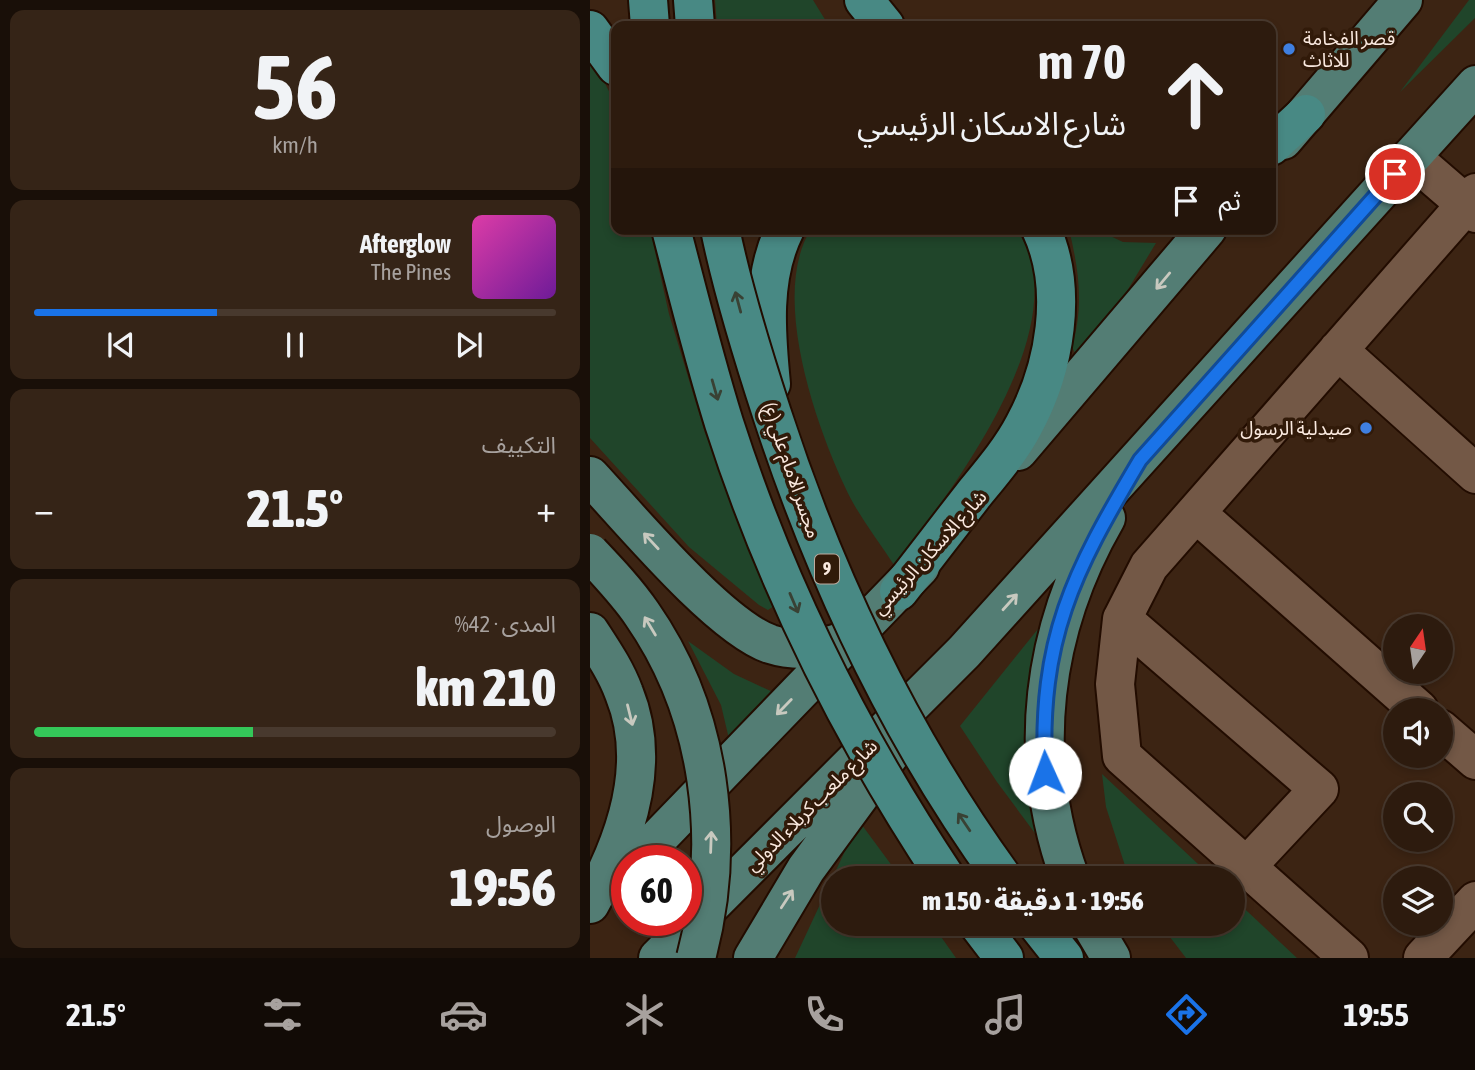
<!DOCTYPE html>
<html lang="ar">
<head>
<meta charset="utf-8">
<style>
  :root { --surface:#2d1b0e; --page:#352417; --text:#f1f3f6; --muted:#a7a19e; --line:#48392e; --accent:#1a73e8 }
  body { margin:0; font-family:"Asap Condensed","Noto Sans Arabic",sans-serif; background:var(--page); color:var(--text); direction:rtl; height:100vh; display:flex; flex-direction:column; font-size:26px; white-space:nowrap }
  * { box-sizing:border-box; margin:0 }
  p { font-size:23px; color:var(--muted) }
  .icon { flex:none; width:38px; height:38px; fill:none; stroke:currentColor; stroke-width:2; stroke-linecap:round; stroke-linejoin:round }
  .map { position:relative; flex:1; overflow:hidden; direction:ltr }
  .details { display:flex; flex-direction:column; gap:10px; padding:10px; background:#190f08; width:590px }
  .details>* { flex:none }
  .hud { position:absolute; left:21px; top:21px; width:665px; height:214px; border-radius:14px; box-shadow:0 4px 10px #0003,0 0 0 2px var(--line); direction:rtl; background:#2d1b0e; color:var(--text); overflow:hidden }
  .needle { width:46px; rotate:13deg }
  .tools { position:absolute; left:793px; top:614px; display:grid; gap:14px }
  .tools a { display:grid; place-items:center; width:70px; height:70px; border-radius:50%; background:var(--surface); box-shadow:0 4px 10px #0003,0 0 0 2px var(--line); font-size:35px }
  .speed { position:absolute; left:21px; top:845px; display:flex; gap:14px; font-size:35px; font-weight:700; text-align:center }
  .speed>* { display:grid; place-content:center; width:91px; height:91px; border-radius:50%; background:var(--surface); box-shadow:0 4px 10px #0003,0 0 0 2px var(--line); line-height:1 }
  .speed .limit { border:10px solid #d22; background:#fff; color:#111 }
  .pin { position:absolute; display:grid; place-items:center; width:60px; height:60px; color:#fff; margin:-30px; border:4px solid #fff; border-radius:50%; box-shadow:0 2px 7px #0007 }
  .me { position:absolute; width:77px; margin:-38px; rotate:358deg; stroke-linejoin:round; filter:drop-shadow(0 0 5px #0008) }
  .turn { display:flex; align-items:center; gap:24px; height:147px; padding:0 35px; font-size:32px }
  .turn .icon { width:91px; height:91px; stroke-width:2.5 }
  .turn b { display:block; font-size:49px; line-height:60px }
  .then { display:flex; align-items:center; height:66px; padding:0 35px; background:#0003; gap:14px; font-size:26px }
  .big { font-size:52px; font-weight:800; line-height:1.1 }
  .details .card { flex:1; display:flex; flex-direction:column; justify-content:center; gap:10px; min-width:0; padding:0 24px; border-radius:14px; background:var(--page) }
  .details .dial { align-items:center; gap:0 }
  .dial b { font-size:91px; line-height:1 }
  .song { display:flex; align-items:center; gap:21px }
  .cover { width:84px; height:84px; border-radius:10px; background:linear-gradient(135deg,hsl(320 70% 55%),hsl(280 70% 35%)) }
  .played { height:7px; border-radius:4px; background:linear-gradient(90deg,var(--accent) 35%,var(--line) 35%) }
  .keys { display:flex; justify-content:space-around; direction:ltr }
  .heat { display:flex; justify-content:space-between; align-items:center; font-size:38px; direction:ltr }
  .charge { height:10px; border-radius:5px; background:linear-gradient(90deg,#34c759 42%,var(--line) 0) }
  .trip { position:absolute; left:231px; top:866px; width:424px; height:70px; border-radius:35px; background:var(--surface); box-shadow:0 4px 10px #0003,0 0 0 2px var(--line); font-weight:800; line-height:70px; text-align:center; direction:rtl }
  .dock { display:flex; height:112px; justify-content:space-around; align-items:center; background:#120b06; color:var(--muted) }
  .dock .icon { width:49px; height:49px }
  .dock .selected { color:var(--accent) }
  .dock b { font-size:32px; color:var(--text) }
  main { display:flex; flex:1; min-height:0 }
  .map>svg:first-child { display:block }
  .green { fill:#20452a }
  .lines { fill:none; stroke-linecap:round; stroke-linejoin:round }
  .minor-casing { stroke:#220c00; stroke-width:42 }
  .primary-casing { stroke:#220c00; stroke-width:42 }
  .trunk-casing { stroke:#220c00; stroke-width:42 }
  .minor { stroke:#735846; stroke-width:38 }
  .primary { stroke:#537d74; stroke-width:38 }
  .trunk { stroke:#488984; stroke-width:38 }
  .primary-bridge-casing { stroke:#220c00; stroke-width:42; stroke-linecap:butt }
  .trunk-bridge-casing { stroke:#220c00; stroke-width:42; stroke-linecap:butt }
  .primary-bridge { stroke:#537d74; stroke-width:38 }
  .trunk-bridge { stroke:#488984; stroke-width:38 }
  .oneway { stroke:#c8c9bf }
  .oneway2 { stroke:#394134 }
  .route-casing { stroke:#114b97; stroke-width:18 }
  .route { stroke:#1a73e8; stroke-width:12 }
  .shop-dot { fill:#3f7fe0; stroke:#311a09; stroke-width:2.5 }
  .labels { text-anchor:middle; stroke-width:7; stroke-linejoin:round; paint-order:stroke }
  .shield { fill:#311a09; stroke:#beab9f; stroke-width:2 }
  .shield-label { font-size:18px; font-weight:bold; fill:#fae9df }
  .poi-label { font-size:19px; fill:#fae9df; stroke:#311a09; text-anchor:start }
  .street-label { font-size:19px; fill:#fae9df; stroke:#311a09 }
</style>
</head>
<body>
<main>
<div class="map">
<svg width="886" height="958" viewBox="0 0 886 958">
  <rect width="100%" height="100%" fill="#3c2413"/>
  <path class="green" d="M125 0H223L239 26H127Z
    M879 0H885V18L810 92Z
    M0 54 26 105V229H60L79 314 115 433 184 606 178 610 169 605 99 547 0 438Z
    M221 229H426C493 321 361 493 304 565 288 540 267 514 255 487 225 423 180 294 221 229Z
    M479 229H505L533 242 566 243 511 334 487 357 482 347C494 306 489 271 479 229Z
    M452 624 450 840 407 782 370 726Z
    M98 641 144 674 185 693 139 739 131 705Z
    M512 774 623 878H539L516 807Z
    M269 821 311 878H243V924H342L366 958H205Z
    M642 897 707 958H596L570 924H642Z"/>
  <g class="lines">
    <defs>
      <path id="minor" d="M821 157 886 213
        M748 350 886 474
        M606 513 829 710
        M532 619 729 789 656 867
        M850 729 886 760
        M759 958 532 756 525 684 532 619 559 566 886 193
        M833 958 886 901"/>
      <path id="primary" d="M693 140 813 0
        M428 451 617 229
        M0 476C40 519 129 626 180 644 205 652 230 650 254 641
        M0 632C13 652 26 671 34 693 63 764 35 842 0 904
        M46 861 330 567
        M480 878C435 756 452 629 516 518
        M501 924 521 958
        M68 958 374 652 886 85
        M163 958 216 869 301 753"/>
      <path id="trunk" d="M58 0 60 26
        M103 0 105 26
        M274 0 295 26
        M0 30 26 66
        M681 146 716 114
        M181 384C176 333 171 277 195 229
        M309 591C334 559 359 526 384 494 402 472 421 450 434 425 465 368 479 289 451 229
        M388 924 414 958
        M447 924 474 958"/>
    </defs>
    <use href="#minor" class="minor-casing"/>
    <use href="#primary" class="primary-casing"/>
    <use href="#trunk" class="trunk-casing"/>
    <use href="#minor" class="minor"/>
    <use href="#primary" class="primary"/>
    <use href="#trunk" class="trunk"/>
    <defs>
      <path id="primary-bridge" d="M0 553C18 572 37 592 52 614 121 713 137 843 106 958"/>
      <path id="trunk-bridge" d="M81 229C98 294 114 359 134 423 186 585 262 737 356 878
        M130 229C143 292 162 353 182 414 236 580 310 736 413 878"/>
    </defs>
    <use href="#primary-bridge" class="primary-bridge-casing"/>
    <use href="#trunk-bridge" class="trunk-bridge-casing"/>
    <use href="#primary-bridge" class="primary-bridge"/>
    <use href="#trunk-bridge" class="trunk-bridge"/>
  </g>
  <defs><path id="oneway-shaft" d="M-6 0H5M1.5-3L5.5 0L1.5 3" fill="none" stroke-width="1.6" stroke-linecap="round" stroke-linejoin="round" transform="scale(1.75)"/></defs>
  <g class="oneway">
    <use href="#oneway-shaft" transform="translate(573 281) rotate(130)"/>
    <use href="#oneway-shaft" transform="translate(61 541) rotate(-133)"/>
    <use href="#oneway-shaft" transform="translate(420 602) rotate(-48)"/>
    <use href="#oneway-shaft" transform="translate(60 626) rotate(-121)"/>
    <use href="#oneway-shaft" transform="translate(194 707) rotate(134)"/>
    <use href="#oneway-shaft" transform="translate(40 715) rotate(76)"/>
    <use href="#oneway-shaft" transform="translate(121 842) rotate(-88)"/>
    <use href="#oneway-shaft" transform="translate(197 899) rotate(-57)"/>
  </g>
  <g class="oneway2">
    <use href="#oneway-shaft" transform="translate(148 302) rotate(-105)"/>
    <use href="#oneway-shaft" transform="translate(125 390) rotate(74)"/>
    <use href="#oneway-shaft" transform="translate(204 603) rotate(67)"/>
    <use href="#oneway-shaft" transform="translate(374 822) rotate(-124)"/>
  </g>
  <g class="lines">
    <defs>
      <path id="route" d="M455 773C449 638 483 573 550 460L805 174"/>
    </defs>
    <use href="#route" class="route-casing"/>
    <use href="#route" class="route"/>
  </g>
  <g class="shop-dot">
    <circle cx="699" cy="49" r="7"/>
    <circle cx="776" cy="428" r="7"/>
  </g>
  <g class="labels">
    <rect class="shield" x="225" y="554.5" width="24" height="29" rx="5"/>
    <g class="shield-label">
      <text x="237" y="575">9</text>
    </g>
    <g class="poi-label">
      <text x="713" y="45">قصر الفخامة<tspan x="713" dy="22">للاثاث</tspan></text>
      <text x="762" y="435" text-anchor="end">صيدلية الرسول</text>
    </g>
    <g class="street-label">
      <text transform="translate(202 470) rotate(71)" y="7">مجسر الامام علي (ع)</text>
      <text transform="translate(339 552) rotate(-48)" y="7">شارع الاسكان الرئيسي</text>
      <text transform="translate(221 805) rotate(-45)" y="7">شارع ملعب كربلاء الدولي</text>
    </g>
  </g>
</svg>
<div class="tools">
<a><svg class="needle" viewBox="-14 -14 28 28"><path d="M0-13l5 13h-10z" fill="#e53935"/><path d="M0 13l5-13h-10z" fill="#a7a19e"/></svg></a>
<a><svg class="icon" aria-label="sound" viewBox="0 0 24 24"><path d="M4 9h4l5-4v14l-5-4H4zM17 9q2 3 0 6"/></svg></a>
<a><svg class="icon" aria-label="search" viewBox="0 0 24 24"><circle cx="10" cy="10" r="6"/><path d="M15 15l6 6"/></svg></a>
<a><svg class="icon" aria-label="layers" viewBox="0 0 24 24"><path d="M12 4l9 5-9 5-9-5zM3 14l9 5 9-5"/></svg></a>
</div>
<div class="speed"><div class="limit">60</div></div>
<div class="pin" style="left:805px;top:174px;background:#d93025"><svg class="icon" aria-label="arrive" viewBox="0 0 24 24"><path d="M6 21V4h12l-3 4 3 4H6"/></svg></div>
<svg class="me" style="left:455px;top:773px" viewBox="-20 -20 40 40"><circle r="19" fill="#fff"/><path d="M0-13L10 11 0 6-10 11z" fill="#1a73e8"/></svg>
<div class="trip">19:56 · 1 دقيقة · 150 m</div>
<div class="hud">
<div class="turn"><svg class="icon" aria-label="ahead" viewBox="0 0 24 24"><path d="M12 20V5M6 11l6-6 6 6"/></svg><div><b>70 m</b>شارع الاسكان الرئيسي</div></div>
<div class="then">ثم<svg class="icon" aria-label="arrive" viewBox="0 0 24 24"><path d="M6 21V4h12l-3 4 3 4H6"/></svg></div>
</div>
</div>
<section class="details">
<div class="card dial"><b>56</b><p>km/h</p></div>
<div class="card">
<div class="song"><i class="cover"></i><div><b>Afterglow</b><p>The Pines</p></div></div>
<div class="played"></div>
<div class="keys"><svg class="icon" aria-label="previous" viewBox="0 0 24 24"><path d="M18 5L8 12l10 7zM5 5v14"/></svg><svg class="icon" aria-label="pause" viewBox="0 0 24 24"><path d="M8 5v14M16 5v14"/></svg><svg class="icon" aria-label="next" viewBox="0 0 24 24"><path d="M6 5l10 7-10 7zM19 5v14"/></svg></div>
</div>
<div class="card"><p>التكييف</p>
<div class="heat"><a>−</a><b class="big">21.5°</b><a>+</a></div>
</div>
<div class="card"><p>المدى · 42%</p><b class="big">210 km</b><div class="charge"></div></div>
<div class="card"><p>الوصول</p><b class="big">19:56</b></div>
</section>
</main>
<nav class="dock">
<b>19:55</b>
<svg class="icon selected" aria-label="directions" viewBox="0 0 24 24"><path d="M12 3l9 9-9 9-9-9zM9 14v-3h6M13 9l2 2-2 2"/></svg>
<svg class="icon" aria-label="music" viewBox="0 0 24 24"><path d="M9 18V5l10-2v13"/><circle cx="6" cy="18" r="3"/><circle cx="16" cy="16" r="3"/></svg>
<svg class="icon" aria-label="phone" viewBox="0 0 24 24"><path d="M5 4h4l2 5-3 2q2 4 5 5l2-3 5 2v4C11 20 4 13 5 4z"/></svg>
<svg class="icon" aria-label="climate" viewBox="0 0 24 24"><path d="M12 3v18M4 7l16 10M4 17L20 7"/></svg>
<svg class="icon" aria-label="car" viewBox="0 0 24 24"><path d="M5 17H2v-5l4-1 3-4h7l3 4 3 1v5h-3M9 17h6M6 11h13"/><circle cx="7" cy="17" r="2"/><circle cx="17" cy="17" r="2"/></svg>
<svg class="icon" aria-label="filters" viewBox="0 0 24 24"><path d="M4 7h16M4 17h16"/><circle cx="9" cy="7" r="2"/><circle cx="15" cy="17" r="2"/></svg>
<b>21.5°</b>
</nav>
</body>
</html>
